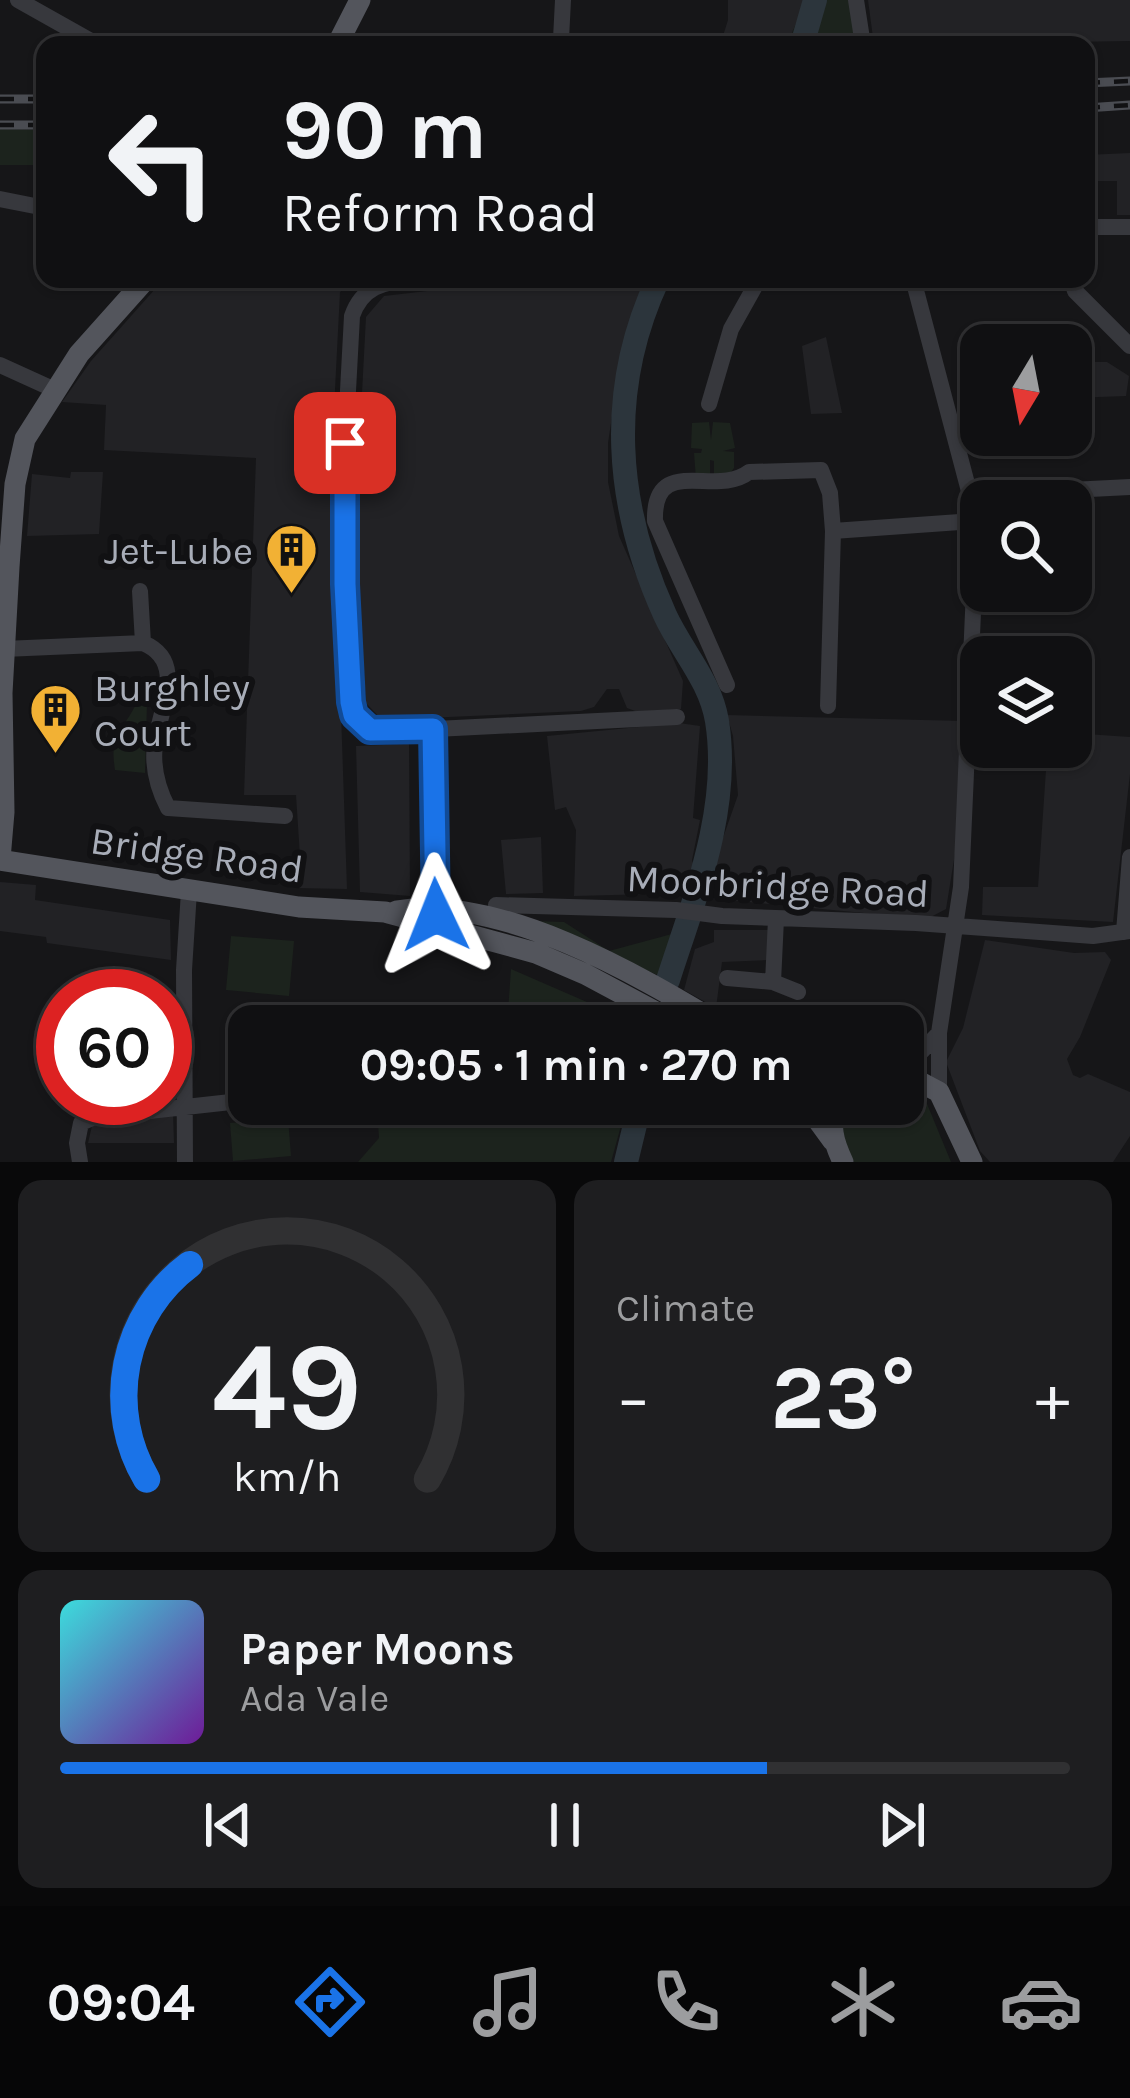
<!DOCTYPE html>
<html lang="en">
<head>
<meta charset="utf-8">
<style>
  :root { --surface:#101012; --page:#1e1e20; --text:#f1f3f6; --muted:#9c9d9f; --line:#303032; --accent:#1a73e8 }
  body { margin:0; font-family:Karla,sans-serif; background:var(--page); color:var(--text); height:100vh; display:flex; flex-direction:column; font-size:45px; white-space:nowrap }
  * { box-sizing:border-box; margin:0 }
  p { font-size:39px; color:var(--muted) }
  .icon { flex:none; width:66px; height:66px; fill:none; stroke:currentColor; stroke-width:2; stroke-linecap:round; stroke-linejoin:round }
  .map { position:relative; height:1162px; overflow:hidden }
  .panel { display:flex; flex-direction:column; gap:18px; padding:18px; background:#09090a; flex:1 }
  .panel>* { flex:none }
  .guide { position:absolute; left:36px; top:36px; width:1059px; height:252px; border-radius:24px; box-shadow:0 3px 9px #0004,0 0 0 3px var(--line); background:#101012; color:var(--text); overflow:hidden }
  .needle { width:78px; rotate:190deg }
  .tools { position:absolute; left:960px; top:324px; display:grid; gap:24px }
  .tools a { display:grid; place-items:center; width:132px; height:132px; border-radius:24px; background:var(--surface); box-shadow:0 3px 9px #0004,0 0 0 3px var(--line); font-size:60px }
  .speed { position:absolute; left:36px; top:969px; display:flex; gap:24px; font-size:60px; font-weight:700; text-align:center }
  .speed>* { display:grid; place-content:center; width:156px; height:156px; border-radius:50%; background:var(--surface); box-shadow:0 3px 9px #0004,0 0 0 3px var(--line); line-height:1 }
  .speed .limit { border:18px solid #d22; background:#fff; color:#111 }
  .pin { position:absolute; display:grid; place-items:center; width:102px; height:102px; color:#fff; margin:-51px; border-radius:24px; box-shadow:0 6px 18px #0006 }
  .me { position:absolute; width:132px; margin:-66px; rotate:358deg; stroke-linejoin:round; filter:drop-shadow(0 0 9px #0008) }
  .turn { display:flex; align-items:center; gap:42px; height:252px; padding:0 48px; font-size:54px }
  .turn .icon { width:156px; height:156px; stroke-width:2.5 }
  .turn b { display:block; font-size:84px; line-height:102px }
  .big { font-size:90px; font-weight:700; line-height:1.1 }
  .panel .tile { flex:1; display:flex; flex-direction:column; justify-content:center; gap:18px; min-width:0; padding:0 42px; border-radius:24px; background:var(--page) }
  .panel .dial { align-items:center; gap:0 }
  .dial svg { height:312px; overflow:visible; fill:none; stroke:var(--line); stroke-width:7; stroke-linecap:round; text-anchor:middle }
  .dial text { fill:var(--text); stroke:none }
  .song { display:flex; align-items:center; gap:36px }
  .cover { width:144px; height:144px; border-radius:18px; background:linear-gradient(135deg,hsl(180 70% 55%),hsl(280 70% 35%)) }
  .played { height:12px; border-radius:6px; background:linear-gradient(90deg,var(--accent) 70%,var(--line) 70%) }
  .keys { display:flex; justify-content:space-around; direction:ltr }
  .heat { display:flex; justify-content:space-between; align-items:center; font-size:66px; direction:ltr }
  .panel .tiles { flex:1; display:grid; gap:18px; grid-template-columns:1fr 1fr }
  .tile:last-child { grid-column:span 2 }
  .trip { position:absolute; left:228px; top:1005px; width:696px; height:120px; border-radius:24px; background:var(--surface); box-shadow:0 3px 9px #0004,0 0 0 3px var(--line); font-weight:700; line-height:120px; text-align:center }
  .menu { display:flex; height:192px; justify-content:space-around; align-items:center; background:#060607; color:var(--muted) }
  .menu .icon { width:84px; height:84px }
  .menu .on { color:var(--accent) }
  .menu b { font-size:54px; color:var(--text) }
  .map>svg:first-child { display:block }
  .built { fill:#222225 }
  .green { fill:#1c231d }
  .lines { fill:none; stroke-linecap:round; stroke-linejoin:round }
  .river { stroke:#2c353c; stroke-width:24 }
  .minor { stroke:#37383d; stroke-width:16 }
  .major { stroke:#53555c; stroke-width:21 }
  .rail-casing { stroke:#4a4c52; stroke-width:9 }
  .rail { stroke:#111113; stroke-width:4.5; stroke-dasharray:14; stroke-linecap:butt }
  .route-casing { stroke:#114b97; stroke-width:30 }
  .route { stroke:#1a73e8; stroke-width:21 }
  .labels { text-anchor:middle; stroke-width:12; stroke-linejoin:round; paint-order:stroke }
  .poi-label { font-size:39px; fill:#a8adb8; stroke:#111113; text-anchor:end }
  .street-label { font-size:39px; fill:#a8adb8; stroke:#111113 }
</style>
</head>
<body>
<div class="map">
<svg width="1130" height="1162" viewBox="0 0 1130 1162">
  <rect width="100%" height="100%" fill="#161618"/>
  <path class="built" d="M728 0H806L787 45H712V39H722L728 20Z
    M868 0H1130V41L874 45Z
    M1130 153V215H1117V181H1086V155Z
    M164 279H355L340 292 332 448 347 889 296 888 301 872 296 795H244L256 458 104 450 106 405 62 402 91 361Z
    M532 279H650L622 350 608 443V482L619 536 683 681 681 709 638 712 627 708 619 689H607L594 707 581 711 382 720 366 703 359 595 358 469 366 317 384 296Z
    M826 337 842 413 811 414 802 346Z
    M1071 362H1107L1129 376 1126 396 1071 398Z
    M71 472H103L99 534 27 536 32 474 70 478Z
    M727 715 963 721 958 835 946 909 927 919 707 898 710 875 738 795 733 736Z
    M679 723 700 726 693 818 700 820 692 860 695 871 691 893 574 896 576 830 566 807 555 810 547 736Z
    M1071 733 1130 737V774L1113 922 982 915 983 887H1038L1046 770 983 760 984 747H1071Z
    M409 744 410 896 360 892 356 746Z
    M541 837 543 893 506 894 501 840Z
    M0 882 36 885 35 900 170 920 171 960 47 943 46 937 0 931Z
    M714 930H770L769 960 722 962 716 1008 684 990 695 949 714 942Z
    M985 940 1074 953 1105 952 1111 960 1080 1037 1067 1059 1073 1075 1080 1078 1088 1074 1130 1092V1136L1113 1162H990L980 1151 946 1062 963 1028Z
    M173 1113 174 1143H88L92 1126Z"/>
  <path class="green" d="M806 0H849L858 33 854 45H787Z
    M0 129 45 130V165H0Z
    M709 422 711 440 713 422 730 423 735 448 723 451 734 452V468L729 475 714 479V461L710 460V479H696L694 453H701L702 449 691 448 692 423Z
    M137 702 147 703 145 773 115 770C109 731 122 734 137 702Z
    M532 921 564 922 609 951 683 931 669 980Z
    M231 936 294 941 289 996 226 990Z
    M511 969 596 1006 623 1011 648 1026H507Z
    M903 1086 925 1099 951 1162H854L841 1135 849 1104H903Z
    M426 1104H627L611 1162H358L379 1138 377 1108 411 1109Z
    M288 1118 291 1156 233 1161 230 1123Z"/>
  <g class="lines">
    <path class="river" d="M802 45 815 0
      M658 279C606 390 615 505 665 615 682 652 710 680 717 721 731 809 694 899 668 980
      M626 1162 640 1104"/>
    <path class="minor" d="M18 0 98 45
      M856 0 863 45
      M561 39 563 0
      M0 199 45 208
      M1086 231 1091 227H1130
      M411 279C383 282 362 287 352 316L343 484 348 658 354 715 360 723 376 732 677 717
      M913 279 970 495 976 544 961 887 939 1033V1092
      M1071 279 1075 291 1130 346
      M0 365 55 390
      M709 404 731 329 759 279
      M970 495 1130 487
      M140 591 143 643
      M4 649 143 643C187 661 160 708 155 744 152 767 157 787 168 808L285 816
      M727 685 655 521C653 453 716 498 749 472L821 470 830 493 833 531
      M828 706 833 531 974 521
      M433 729 434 909
      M496 905 676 910 722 916 916 923 1093 936 1130 931
      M1124 932 1130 857
      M727 978 773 982 798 992
      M773 982 776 919
      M903 1071 939 1033
      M80 1162 77 1143 81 1123 95 1117 249 1100
      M185 1162 184 970 189 891"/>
    <path class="major" d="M337 45 360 0
      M0 859 4 812 2 693 9 567 15 484 25 439 79 354 146 279
      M0 860 299 907 385 912 536 953 585 974 682 1026
      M396 911C500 894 637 974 723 1026
      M903 1073 939 1092 972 1162
      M806 1104 833 1141
      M839 1104C827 1123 834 1143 843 1162"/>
    <defs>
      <path id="rail" d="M1086 83 1130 81
        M0 99H45
        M1086 108 1130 105
        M0 125H45"/>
    </defs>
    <use href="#rail" class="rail-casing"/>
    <use href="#rail" class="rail"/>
  </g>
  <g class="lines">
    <defs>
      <path id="route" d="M345 443V584L351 702 354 715 370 730 433 729 436 915"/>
    </defs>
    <use href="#route" class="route-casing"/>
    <use href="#route" class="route"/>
  </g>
  <defs>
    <symbol id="building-pin" viewBox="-11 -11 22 30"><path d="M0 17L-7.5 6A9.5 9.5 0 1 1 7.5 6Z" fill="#f2b134" stroke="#111113"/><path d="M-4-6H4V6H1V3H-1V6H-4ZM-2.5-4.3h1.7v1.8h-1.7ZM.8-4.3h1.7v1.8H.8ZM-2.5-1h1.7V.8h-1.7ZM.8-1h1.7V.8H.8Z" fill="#111"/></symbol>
  </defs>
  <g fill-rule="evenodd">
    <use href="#building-pin" x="262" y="520" width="59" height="81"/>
    <use href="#building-pin" x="26" y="680" width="59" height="81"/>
  </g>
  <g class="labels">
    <g class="poi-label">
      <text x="253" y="564">Jet-Lube</text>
      <text x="94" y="701" text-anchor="start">Burghley<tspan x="94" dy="45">Court</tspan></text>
    </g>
    <g class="street-label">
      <text transform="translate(197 854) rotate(8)" y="14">Bridge Road</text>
      <text transform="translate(778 885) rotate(3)" y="14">Moorbridge Road</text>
    </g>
  </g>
</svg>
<div class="tools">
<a><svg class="needle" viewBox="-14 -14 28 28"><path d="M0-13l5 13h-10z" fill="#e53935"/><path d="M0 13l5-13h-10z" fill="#9c9d9f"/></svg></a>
<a><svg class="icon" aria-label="search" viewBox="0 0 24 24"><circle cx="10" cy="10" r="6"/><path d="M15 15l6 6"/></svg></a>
<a><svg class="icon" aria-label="layers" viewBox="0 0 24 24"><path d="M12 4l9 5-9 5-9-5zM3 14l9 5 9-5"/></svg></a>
</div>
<div class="speed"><div class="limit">60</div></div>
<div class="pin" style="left:345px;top:443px;background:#d93025"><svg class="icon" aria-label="arrive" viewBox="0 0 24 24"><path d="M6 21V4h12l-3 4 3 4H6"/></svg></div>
<svg class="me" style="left:436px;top:915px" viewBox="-20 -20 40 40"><path d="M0-17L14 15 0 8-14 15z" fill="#1a73e8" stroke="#fff" stroke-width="4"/></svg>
<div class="trip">09:05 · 1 min · 270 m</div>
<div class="guide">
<div class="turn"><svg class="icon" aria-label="left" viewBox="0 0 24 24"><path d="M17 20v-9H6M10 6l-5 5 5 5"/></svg><div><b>90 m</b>Reform Road</div></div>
</div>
</div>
<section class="panel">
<div class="tiles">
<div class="tile dial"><svg viewBox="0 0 100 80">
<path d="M14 69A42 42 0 1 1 86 69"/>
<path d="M14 69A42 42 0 0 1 25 14" stroke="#1a73e8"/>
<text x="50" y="56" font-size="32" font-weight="700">49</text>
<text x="50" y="72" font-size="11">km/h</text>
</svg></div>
<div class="tile"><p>Climate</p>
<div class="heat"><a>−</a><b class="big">23°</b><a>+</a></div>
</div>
<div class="tile">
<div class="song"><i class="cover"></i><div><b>Paper Moons</b><p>Ada Vale</p></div></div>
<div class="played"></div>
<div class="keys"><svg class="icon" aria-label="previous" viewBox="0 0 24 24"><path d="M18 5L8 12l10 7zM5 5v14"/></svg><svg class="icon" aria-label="pause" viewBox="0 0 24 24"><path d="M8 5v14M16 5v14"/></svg><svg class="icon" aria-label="next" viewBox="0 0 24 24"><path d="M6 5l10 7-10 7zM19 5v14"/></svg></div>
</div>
</div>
</section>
<nav class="menu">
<b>09:04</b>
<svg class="icon on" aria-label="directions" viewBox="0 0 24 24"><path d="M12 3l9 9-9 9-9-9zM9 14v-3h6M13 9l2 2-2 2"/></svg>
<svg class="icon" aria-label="music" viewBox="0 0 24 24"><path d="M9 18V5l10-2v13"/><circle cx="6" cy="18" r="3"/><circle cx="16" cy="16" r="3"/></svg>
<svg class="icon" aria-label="phone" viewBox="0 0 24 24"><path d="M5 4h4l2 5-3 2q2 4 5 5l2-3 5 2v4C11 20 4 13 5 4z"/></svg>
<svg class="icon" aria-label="climate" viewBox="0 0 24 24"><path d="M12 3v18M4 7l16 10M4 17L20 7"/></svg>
<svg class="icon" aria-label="car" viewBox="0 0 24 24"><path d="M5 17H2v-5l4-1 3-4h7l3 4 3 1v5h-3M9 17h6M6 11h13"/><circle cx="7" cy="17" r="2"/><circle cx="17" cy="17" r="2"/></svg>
</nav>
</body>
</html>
